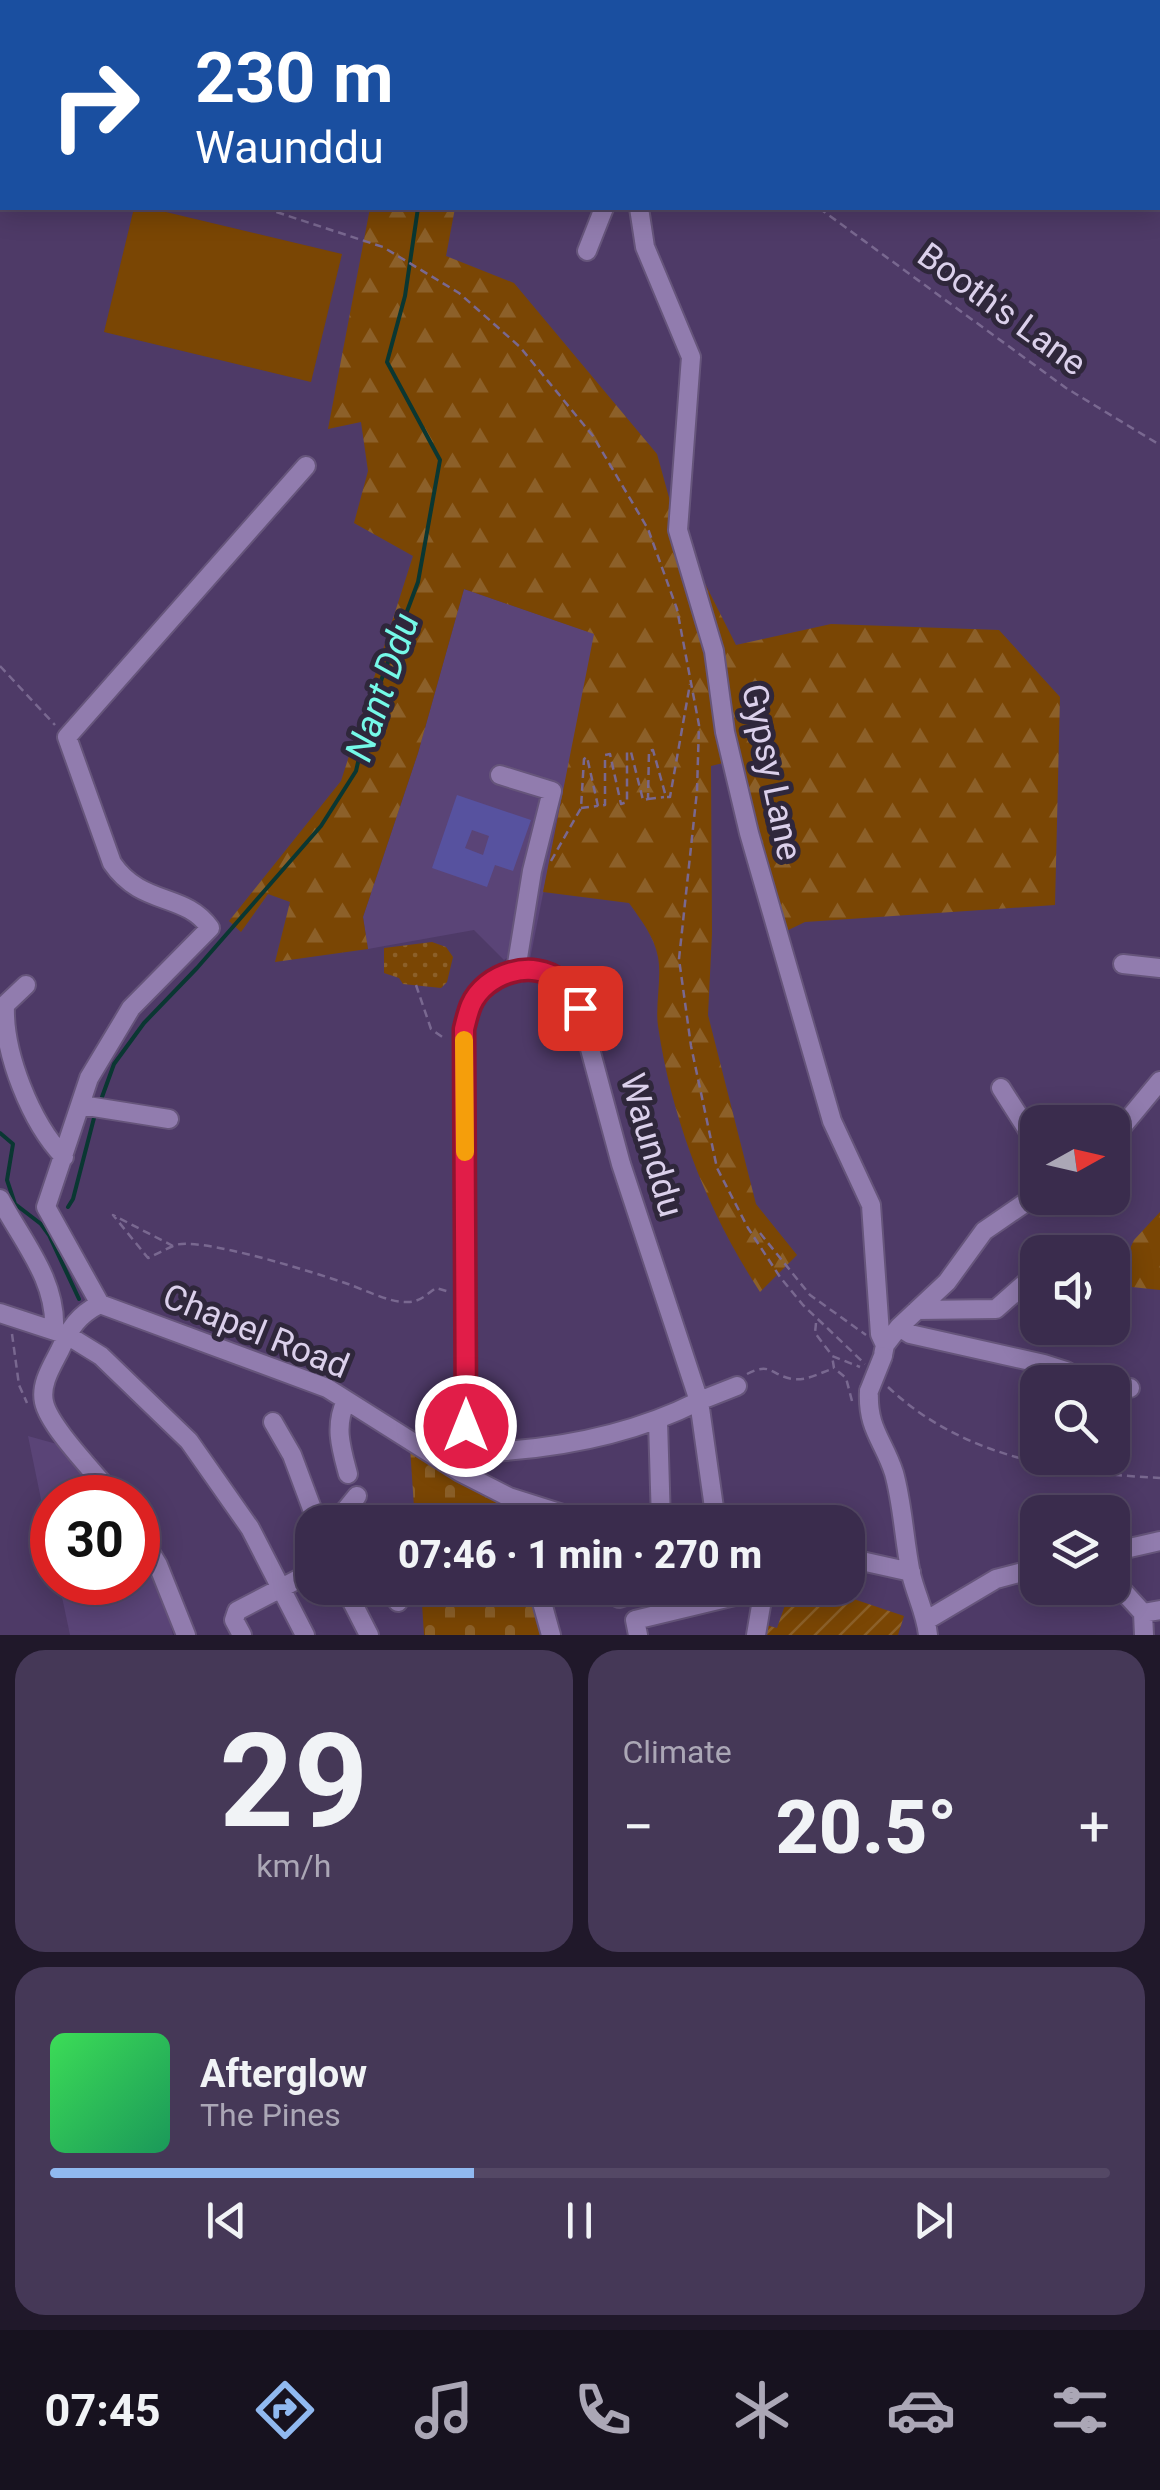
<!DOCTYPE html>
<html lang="en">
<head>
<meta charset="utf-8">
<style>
  :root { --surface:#3a2c4d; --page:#453857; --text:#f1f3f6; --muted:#aba7b6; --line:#544865; --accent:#90b9f0 }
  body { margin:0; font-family:Roboto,sans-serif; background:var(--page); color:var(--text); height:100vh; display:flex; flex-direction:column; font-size:38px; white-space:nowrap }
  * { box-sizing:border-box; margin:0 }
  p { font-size:32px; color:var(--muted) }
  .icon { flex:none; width:55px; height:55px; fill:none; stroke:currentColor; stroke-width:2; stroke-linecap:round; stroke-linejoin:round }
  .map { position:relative; height:1635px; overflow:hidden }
  .panel { display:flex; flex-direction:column; gap:15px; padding:15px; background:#20182a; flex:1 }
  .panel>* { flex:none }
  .hud { position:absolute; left:0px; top:0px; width:1160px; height:210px; box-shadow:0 5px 25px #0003,0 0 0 2px var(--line); background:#1a4fa0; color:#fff; overflow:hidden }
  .needle { width:65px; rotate:82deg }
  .fabs { position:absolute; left:1020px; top:1105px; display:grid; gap:20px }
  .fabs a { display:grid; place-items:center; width:110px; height:110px; border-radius:20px; background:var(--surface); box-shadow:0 5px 25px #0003,0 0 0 2px var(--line); font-size:50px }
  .speed { position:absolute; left:30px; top:1475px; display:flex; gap:20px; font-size:50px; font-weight:700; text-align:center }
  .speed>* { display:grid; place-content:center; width:130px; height:130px; border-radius:50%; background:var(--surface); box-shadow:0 5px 25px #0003,0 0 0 2px var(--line); line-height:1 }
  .speed .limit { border:15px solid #d22; background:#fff; color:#111 }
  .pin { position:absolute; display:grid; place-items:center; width:85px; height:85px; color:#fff; margin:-42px; border-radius:20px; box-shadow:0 5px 15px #0006 }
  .me { position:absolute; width:110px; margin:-55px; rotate:0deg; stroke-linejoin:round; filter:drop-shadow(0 0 8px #0008) }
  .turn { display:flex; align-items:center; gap:35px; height:210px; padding:0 30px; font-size:45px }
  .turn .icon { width:130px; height:130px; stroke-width:2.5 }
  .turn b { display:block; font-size:70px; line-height:85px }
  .big { font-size:75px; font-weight:800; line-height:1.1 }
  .panel .card { flex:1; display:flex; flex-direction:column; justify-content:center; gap:15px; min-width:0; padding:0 35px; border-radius:30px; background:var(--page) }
  .panel .dial { align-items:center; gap:0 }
  .dial b { font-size:130px; line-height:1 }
  .song { display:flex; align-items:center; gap:30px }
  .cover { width:120px; height:120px; border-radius:15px; background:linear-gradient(135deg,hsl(130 70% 55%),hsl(150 70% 35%)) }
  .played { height:10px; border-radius:5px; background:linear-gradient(90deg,var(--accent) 40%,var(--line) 40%) }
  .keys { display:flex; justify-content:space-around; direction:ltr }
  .heat { display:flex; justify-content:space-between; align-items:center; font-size:55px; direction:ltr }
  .panel .tiles { flex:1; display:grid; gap:15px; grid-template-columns:1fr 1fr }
  .card:last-child { grid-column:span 2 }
  .trip { position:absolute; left:295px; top:1505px; width:570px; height:100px; border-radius:30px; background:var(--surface); box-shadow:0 5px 25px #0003,0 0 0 2px var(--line); font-weight:800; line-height:100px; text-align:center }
  .menu { display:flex; height:160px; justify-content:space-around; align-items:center; background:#17121f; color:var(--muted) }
  .menu .icon { width:70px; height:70px }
  .menu .active { color:var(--accent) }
  .menu b { font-size:45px; color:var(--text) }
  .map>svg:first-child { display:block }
  .built { fill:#5a4477 }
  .forest { fill:url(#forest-firs) }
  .cemetery { fill:url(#cemetery-stones) }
  .park { fill:url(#park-dots) }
  .garden { fill:url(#garden-furrows) }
  .pitch { fill:#7a4604 }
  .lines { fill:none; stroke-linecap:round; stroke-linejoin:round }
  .stream { stroke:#0a3732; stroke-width:4 }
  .building { fill:#57529f; fill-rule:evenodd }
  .minor-casing { stroke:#66557b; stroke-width:22 }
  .path { stroke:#796890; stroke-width:2.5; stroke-dasharray:8 5; stroke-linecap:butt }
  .minor { stroke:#917cae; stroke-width:18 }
  .minor-bridge-casing { stroke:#66557b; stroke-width:22; stroke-linecap:butt }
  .minor-bridge { stroke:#917cae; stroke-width:18 }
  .route-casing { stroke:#92132f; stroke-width:25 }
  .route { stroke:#e11d48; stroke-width:18 }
  .slow { stroke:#f59e0b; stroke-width:18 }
  .labels { text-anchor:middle; stroke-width:10; stroke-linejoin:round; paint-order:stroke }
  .street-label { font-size:35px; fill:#dbd0eb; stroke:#2f273b }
  .water-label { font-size:38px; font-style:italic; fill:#75f9e8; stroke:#2f273b }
</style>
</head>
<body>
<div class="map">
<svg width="1160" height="1635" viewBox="0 0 1160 1635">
  <defs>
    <pattern id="forest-firs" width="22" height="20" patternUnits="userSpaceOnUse" patternTransform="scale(2.5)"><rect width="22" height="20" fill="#7a4604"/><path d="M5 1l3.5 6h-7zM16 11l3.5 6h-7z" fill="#8c6029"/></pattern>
    <pattern id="cemetery-stones" width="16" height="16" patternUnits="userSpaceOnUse" patternTransform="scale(2.5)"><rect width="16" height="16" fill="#7a4604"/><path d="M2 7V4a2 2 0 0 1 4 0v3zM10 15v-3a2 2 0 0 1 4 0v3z" fill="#8c6029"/></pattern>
    <pattern id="park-dots" width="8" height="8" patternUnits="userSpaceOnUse" patternTransform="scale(2.5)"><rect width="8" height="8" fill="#7a4604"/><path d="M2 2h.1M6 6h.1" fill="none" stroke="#8c6029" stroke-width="1.8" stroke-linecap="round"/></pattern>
    <pattern id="garden-furrows" width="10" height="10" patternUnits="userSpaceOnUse" patternTransform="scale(2.5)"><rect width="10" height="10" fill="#7a4604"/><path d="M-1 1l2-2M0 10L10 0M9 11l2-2" fill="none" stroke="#8c6029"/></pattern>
  </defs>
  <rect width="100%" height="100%" fill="#4e3a67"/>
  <path class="built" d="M464 589 595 634 530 959 510 956 504 960 474 930 368 949 363 917 418 753Z
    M28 1436 64 1446 100 1497 52 1498V1553Z
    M138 1553 161 1586 173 1635H70L59 1583 138 1582Z"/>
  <path class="forest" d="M370 208H455L446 256 514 283 657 454 678 530 736 645 831 624 999 630 1060 697 1055 905 805 922 778 935 731 761 711 766 712 934 708 1015 756 1204 797 1255 760 1292C708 1212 672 1121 658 1026 655 1004 662 979 658 957 654 936 641 920 629 903L543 892 594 634 464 589 418 753 363 917 368 949 275 962 290 902 268 894 241 932 229 921 341 781 413 556 354 523 368 471 361 422 328 429Z
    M1160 1212V1290L1113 1285 1134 1240Z"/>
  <path class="cemetery" d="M410 1447 505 1500 512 1522H415Z
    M421 1588H530L544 1635H424Z"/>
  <path class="park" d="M432 942 446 947 453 957 447 982 441 988 403 984 399 978 384 973V948Z"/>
  <path class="garden" d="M791 1588H821L904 1616 898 1635H762L766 1625 777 1628Z"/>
  <path class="pitch" d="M134 208H149L342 254 311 382 104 332Z"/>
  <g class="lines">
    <path class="stream" d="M532 2 534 0
      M102 1097 114 1064 144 1023 197 968 321 826 356 771 370 710 418 582 440 460 387 362 405 296 418 208
      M0 1133 13 1144 7 1180 15 1204 41 1224 49 1235 79 1299
      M68 1207 73 1199 94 1118"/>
  </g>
  <path class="building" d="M457 795 531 820 513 871 495 865 487 887 432 868ZM472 830 489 836 483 855 465 848Z
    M385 1509 408 1510 407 1522H384Z
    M432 1513 452 1515V1522H431Z"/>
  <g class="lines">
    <defs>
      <path id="minor" d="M615 0 616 2
        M56 2 57 0
        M0 129 2 126
        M639 208 645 247 691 357 678 530 714 651 725 732 749 833 832 1121 871 1205 880 1334 885 1345
        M587 251 604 208
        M500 775 552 791 532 871 516 970
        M1123 964 1160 968
        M26 985 5 1005C3 1053 31 1123 64 1157
        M1001 1088 1038 1146
        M81 1105 169 1119
        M1112 1139 1160 1081
        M0 1199C22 1241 57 1280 54 1330
        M1060 1252 1069 1244
        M100 1304 46 1207 89 1078 131 1008 210 928C185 892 142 907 112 863L67 737 306 466
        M917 1310 996 1309 1038 1272
        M0 1313 67 1335 101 1356 189 1441 250 1528 305 1635
        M899 1327 910 1334 1044 1364 1066 1371 1085 1382
        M883 1355 885 1345 899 1327 947 1282 984 1231 1038 1194
        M1112 1387 1130 1388
        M869 1391C867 1429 884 1441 894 1473 903 1505 904 1541 911 1574 916 1595 926 1614 928 1635
        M346 1401C334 1426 341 1448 348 1474
        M658 1421 661 1522
        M273 1422 292 1455 317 1522
        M460 1472 466 1453 464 1029 472 1002 491 981 516 970 542 971 562 982 579 1008 621 1164 699 1401C628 1437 546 1451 466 1453
        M115 1498C98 1476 49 1427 44 1402 40 1384 52 1366 60 1350 70 1328 78 1315 100 1304L327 1388 460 1472 509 1497 588 1522
        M336 1522 357 1496
        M716 1522 699 1401 737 1386
        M138 1532 158 1565 186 1635
        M1112 1552 1160 1541
        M848 1558 911 1572
        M1112 1579 1143 1613
        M345 1588 369 1635
        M396 1588 398 1602
        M538 1588 551 1635
        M619 1598 646 1589
        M927 1620 996 1579 1038 1568
        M242 1635 234 1620 237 1611 312 1572
        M638 1635 635 1620 764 1589
        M756 1635 764 1588
        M1144 1635 1143 1613 1160 1610"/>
    </defs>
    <use href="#minor" class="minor-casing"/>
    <path class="path" d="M672 0 673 2
      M0 192 2 191
      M264 208 383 247 459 293 520 347 593 436 648 529 677 609 699 725 697 791 679 959 691 1046 717 1168 748 1228 780 1277 803 1305 865 1364
      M819 208 1066 388 1160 445
      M0 666 55 725
      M648 799 664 797
      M581 808 597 806
      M551 861 581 808 584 759 587 757 598 806 605 805V755L610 754 621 804 627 802V752H631L643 800 648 799 649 751 653 750 666 797H670L690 684
      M416 985 431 1029 445 1039
      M760 1233 810 1295 866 1335
      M173 1246 148 1258 113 1215 173 1246C194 1234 319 1274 348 1284 365 1290 390 1303 408 1302 420 1302 427 1294 436 1288L450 1292
      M816 1323 815 1333 831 1354
      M12 1334 19 1385 27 1403
      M747 1374C772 1361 771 1376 793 1379 806 1381 820 1373 832 1369
      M888 1387C962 1457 1063 1473 1160 1478
      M852 1401 846 1378 834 1368 832 1356 860 1367"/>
    <use href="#minor" class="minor"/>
    <defs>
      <path id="minor-bridge" d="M869 1391 883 1356"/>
    </defs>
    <use href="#minor-bridge" class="minor-bridge-casing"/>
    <use href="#minor-bridge" class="minor-bridge"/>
  </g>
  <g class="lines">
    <defs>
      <path id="route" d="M466 1426 464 1029C466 1021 468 1012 471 1005 485 973 533 958 561 981 568 988 574 1000 580 1008"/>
    </defs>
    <use href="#route" class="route-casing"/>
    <use href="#route" class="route"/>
    <path class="slow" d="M464 1040 465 1152"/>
  </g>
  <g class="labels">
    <g class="street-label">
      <text transform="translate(1002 309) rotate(36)" y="12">Booth's Lane</text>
      <text transform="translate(772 772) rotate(78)" y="12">Gypsy Lane</text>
      <text transform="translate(652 1145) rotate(74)" y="12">Waunddu</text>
      <text transform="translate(256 1331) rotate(22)" y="12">Chapel Road</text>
    </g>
    <g class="water-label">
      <text transform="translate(382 687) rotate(-71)" y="13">Nant Ddu</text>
    </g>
  </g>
</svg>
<div class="fabs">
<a><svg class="needle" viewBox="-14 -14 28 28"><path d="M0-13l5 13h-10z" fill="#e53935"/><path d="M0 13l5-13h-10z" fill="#aba7b6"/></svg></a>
<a><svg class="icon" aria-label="sound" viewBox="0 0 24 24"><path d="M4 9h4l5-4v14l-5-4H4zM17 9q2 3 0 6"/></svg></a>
<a><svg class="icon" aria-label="search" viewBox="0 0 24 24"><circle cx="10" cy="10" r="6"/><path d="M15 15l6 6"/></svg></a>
<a><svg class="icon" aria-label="layers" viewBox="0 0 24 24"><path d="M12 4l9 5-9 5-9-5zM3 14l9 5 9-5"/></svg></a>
</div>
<div class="speed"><div class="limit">30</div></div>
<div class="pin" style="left:580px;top:1008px;background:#d93025"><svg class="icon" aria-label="arrive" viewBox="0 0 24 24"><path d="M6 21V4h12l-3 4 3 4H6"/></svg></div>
<svg class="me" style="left:466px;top:1426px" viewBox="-20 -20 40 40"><circle r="17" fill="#e11d48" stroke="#fff" stroke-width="3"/><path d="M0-11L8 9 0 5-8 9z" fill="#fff"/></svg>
<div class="trip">07:46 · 1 min · 270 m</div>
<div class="hud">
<div class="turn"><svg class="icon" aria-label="right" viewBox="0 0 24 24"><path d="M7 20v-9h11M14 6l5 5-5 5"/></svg><div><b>230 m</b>Waunddu</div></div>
</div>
</div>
<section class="panel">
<div class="tiles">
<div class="card dial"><b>29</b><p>km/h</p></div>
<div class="card"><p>Climate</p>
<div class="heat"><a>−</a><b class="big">20.5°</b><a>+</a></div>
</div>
<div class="card">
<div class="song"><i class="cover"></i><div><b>Afterglow</b><p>The Pines</p></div></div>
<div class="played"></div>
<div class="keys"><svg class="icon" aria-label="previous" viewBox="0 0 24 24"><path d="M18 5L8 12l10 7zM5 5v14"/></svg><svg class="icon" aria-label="pause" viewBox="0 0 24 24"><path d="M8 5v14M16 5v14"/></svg><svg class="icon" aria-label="next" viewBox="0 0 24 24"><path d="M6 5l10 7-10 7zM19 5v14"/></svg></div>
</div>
</div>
</section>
<nav class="menu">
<b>07:45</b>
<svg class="icon active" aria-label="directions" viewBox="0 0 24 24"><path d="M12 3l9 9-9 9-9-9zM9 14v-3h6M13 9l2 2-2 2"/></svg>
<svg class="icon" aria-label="music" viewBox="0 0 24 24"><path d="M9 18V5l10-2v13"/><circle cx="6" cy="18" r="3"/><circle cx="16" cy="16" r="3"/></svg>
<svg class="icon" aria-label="phone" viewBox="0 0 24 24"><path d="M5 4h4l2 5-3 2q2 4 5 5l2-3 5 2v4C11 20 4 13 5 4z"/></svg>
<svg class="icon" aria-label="climate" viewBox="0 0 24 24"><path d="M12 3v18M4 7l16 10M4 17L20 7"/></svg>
<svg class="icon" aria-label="car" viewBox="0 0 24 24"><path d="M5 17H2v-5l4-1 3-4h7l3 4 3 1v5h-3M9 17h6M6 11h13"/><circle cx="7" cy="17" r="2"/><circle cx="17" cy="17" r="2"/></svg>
<svg class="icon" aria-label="filters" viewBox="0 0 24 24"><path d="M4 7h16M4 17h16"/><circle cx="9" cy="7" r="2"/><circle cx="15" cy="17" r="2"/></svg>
</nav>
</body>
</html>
